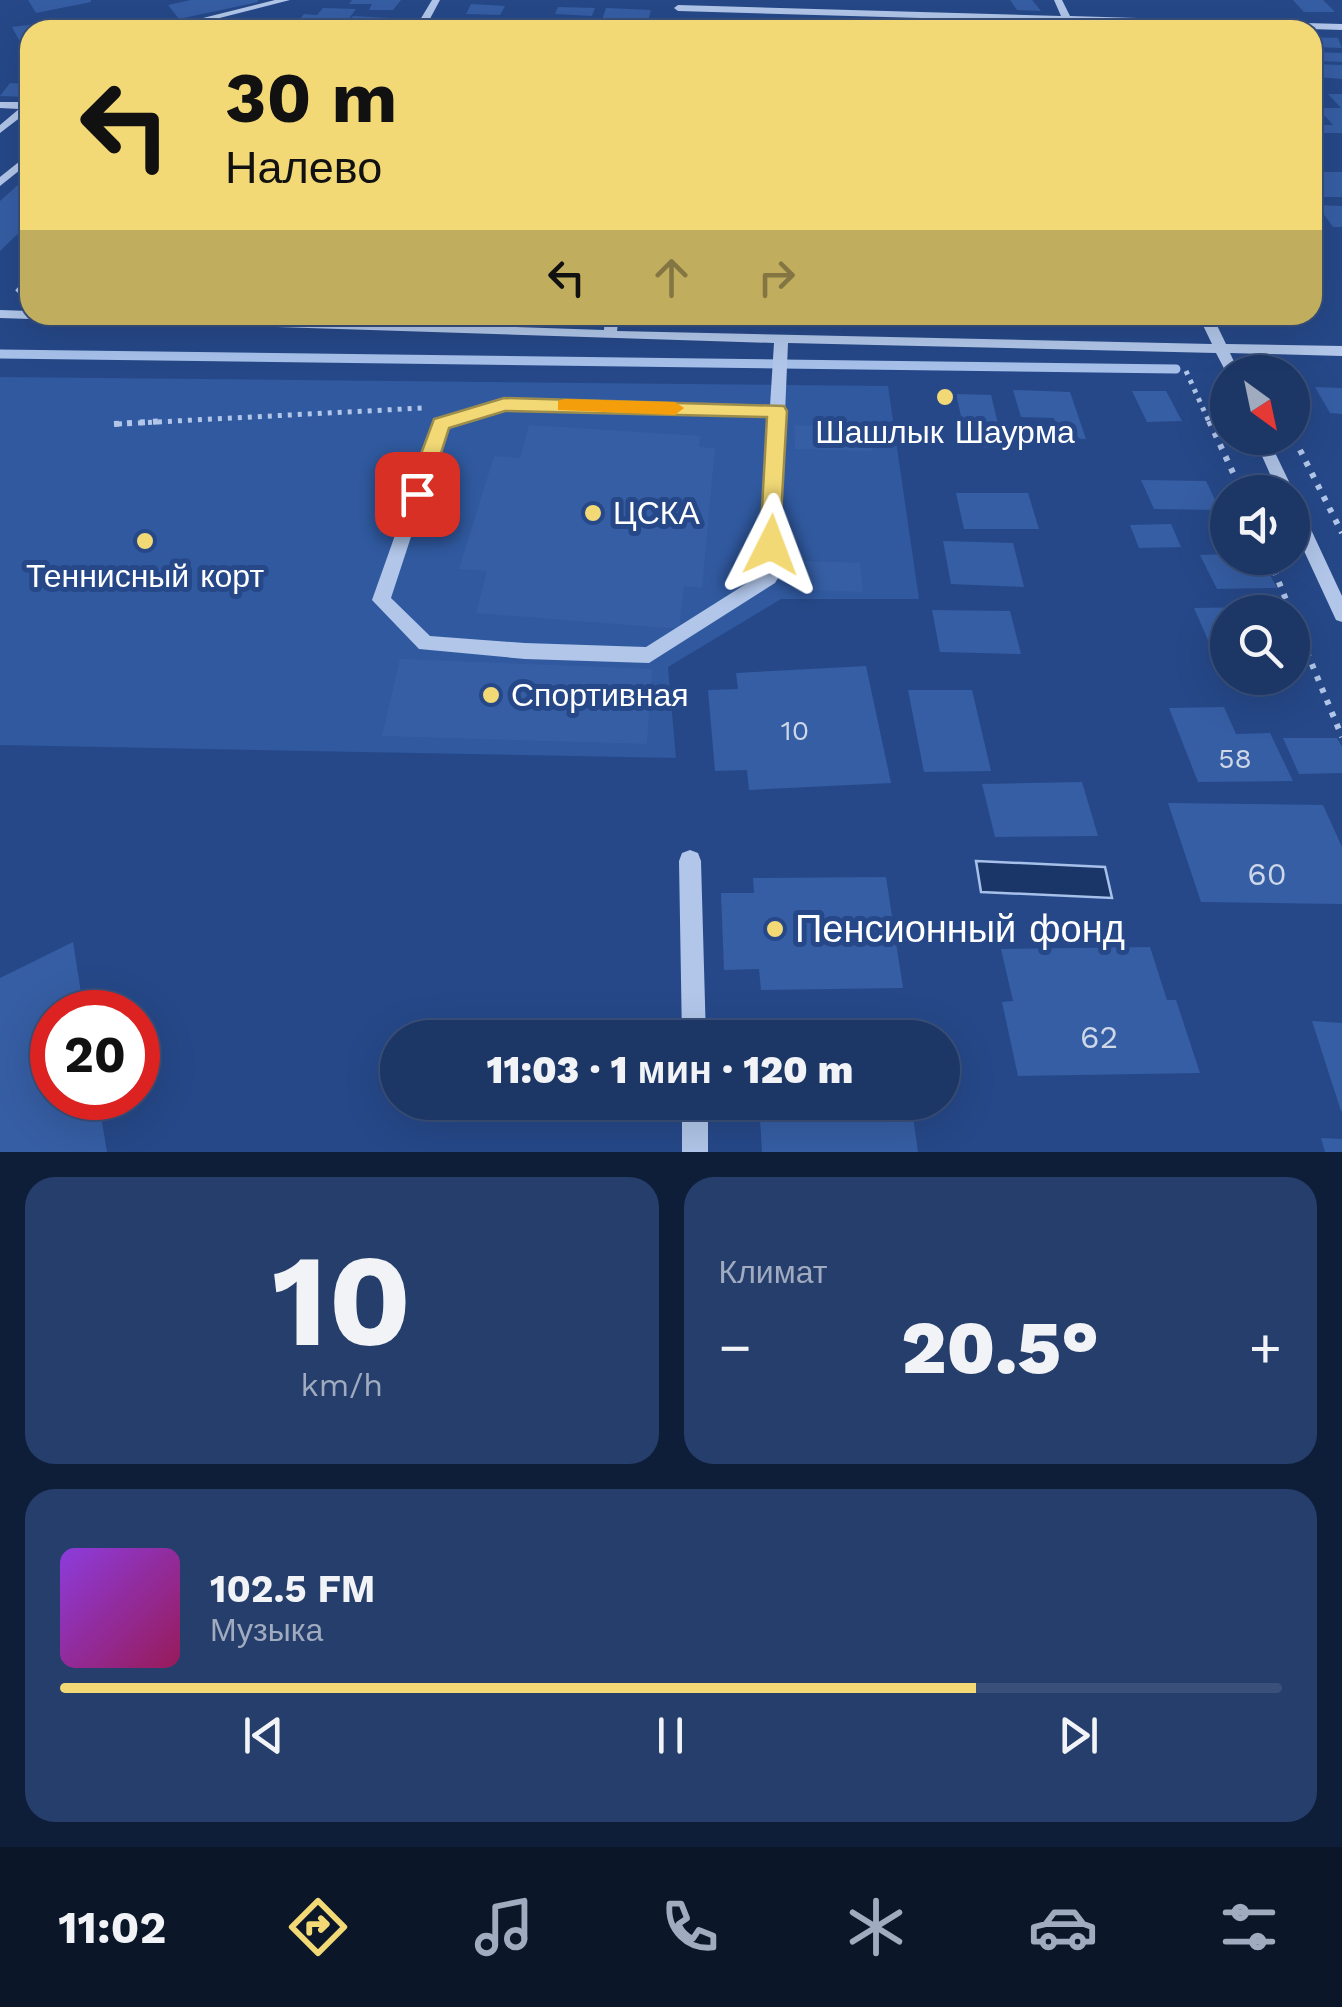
<!DOCTYPE html>
<html lang="ru">
<head>
<meta charset="utf-8">
<style>
  :root { --surface:#1c3666; --page:#253e6c; --text:#f1f3f6; --muted:#a0abbf; --line:#3a507a; --accent:#f2d976 }
  body { margin:0; font-family:"Work Sans",sans-serif; background:var(--page); color:var(--text); height:100vh; display:flex; flex-direction:column; font-size:38px; white-space:nowrap }
  * { box-sizing:border-box; margin:0 }
  p { font-size:32px; color:var(--muted) }
  .icon { flex:none; width:55px; height:55px; fill:none; stroke:currentColor; stroke-width:2; stroke-linecap:round; stroke-linejoin:round }
  .map { position:relative; height:1152px; overflow:hidden }
  .sheet { display:flex; flex-direction:column; gap:25px; padding:25px; background:#0f1e38; flex:1 }
  .sheet>* { flex:none }
  .banner { position:absolute; left:20px; top:20px; width:1302px; height:305px; border-radius:30px; box-shadow:0 10px 40px #0002,0 0 0 2px var(--line); background:#f2d976; color:#111; overflow:hidden }
  .needle { width:65px; rotate:147deg }
  .fabs { position:absolute; left:1210px; top:355px; display:grid; gap:20px }
  .fabs a { display:grid; place-items:center; width:100px; height:100px; border-radius:50%; background:var(--surface); box-shadow:0 10px 40px #0002,0 0 0 2px var(--line); font-size:50px }
  .speed { position:absolute; left:30px; top:990px; display:flex; gap:20px; font-size:50px; font-weight:700; text-align:center }
  .speed>* { display:grid; place-content:center; width:130px; height:130px; border-radius:50%; background:var(--surface); box-shadow:0 10px 40px #0002,0 0 0 2px var(--line); line-height:1 }
  .speed .limit { border:15px solid #d22; background:#fff; color:#111 }
  .pin { position:absolute; display:grid; place-items:center; width:85px; height:85px; color:#fff; margin:-42px; border-radius:20px; box-shadow:0 5px 15px #0006 }
  .me { position:absolute; width:110px; margin:-55px; rotate:3deg; stroke-linejoin:round; filter:drop-shadow(0 0 8px #0008) }
  .turn { display:flex; align-items:center; gap:35px; height:210px; padding:0 40px; font-size:45px }
  .turn .icon { width:130px; height:130px; stroke-width:2.5 }
  .turn b { display:block; font-size:70px; line-height:85px }
  .lanes { display:flex; align-items:center; height:95px; padding:0 40px; background:#0003; justify-content:center; gap:50px; direction:ltr }
  .lanes .off { opacity:.35 }
  .big { font-size:75px; font-weight:800; line-height:1.1 }
  .sheet .tile { flex:1; display:flex; flex-direction:column; justify-content:center; gap:15px; min-width:0; padding:0 35px; border-radius:30px; background:var(--page) }
  .sheet .dial { align-items:center; gap:0 }
  .dial b { font-size:130px; line-height:1 }
  .song { display:flex; align-items:center; gap:30px }
  .cover { width:120px; height:120px; border-radius:15px; background:linear-gradient(135deg,hsl(270 70% 55%),hsl(330 70% 35%)) }
  .played { height:10px; border-radius:5px; background:linear-gradient(90deg,var(--accent) 75%,var(--line) 75%) }
  .keys { display:flex; justify-content:space-around; direction:ltr }
  .heat { display:flex; justify-content:space-between; align-items:center; font-size:55px; direction:ltr }
  .sheet .tiles { flex:1; display:grid; gap:25px; grid-template-columns:1fr 1fr }
  .tile:last-child { grid-column:span 2 }
  .trip { position:absolute; left:380px; top:1020px; width:580px; height:100px; border-radius:50px; background:var(--surface); box-shadow:0 10px 40px #0002,0 0 0 2px var(--line); font-weight:800; line-height:100px; text-align:center }
  .dock { display:flex; height:160px; justify-content:space-around; align-items:center; background:#0b1629; color:var(--muted) }
  .dock .icon { width:70px; height:70px }
  .dock .selected { color:var(--accent) }
  .dock b { font-size:45px; color:var(--text) }
  .map>svg:first-child { display:block }
  .green { fill:#30599f }
  .water { fill:#1a3568; stroke:#a6c0ea; stroke-width:2.5 }
  .lines { fill:none; stroke-linecap:round; stroke-linejoin:round }
  .stream { stroke:#a6c0ea; stroke-width:9 }
  .building { fill:#365ea4 }
  .path-far1 { stroke:#b1c6e9; stroke-width:5; stroke-dasharray:4 6; stroke-linecap:butt }
  .path { stroke:#b1c6e9; stroke-width:6; stroke-dasharray:5 8; stroke-linecap:butt }
  .minor { fill:#b1c6e9; fill-rule:evenodd }
  .route { fill:#f2d976; stroke:#9d8d4d; stroke-width:2.5 }
  .slow { fill:#f59e0b }
  .poi-dot { fill:#f2d976; stroke:#264888; stroke-width:4 }
  .labels { text-anchor:middle; stroke-width:10; stroke-linejoin:round; paint-order:stroke }
  .number-label { font-size:28px; fill:#cdd7e8 }
  .poi-label { font-size:32px; fill:#fff; stroke:#264888 }
  .near-number-label { font-size:32px; fill:#cdd7e8 }
  .near-poi-label { font-size:38px; fill:#fff; stroke:#264888; text-anchor:start }
</style>
</head>
<body>
<div class="map">
<svg width="1342" height="1152" viewBox="0 0 1342 1152">
  <rect width="100%" height="100%" fill="#264888"/>
  <path class="green" d="M0 377 888 386 919 599H781L668 667 676 758 0 745Z"/>
  <path class="water" d="M976 861 1105 867 1112 898 981 892Z"/>
  <g class="lines">
    <path class="stream" d="M0 354 1176 369"/>
  </g>
  <path class="building" d="M28 0H91V2L36 13Z
    M191 0H258V2L179 19 168 5Z
    M352 0H401L393 10H369L372 4H349Z
    M1010 0H1032L1041 11 1017 10Z
    M1293 0H1323L1335 12H1304Z
    M471 4 505 6 500 15 466 14Z
    M558 7 595 8 592 16 555 14Z
    M323 8 356 9 348 20 297 23 304 14 317 15Z
    M606 8 651 10 647 25 601 23Z
    M353 16 390 18 380 30H340Z
    M483 20 537 23 533 30H458L462 24 480 25Z
    M62 21 65 25 30 30V38L19 40 12 27Z
    M1312 37 1338 38 1342 48 1315 47Z
    M1312 52 1342 53V62L1320 61Z
    M1312 64 1342 65V79L1317 77Z
    M10 83 30 84V93L26 97 0 96Z
    M1328 94H1342V133H1312V125H1333L1325 116H1312V108H1341Z
    M1312 172H1342V197H1312Z
    M30 174V222L0 251V201Z
    M1317 205 1342 206V227H1333Z
    M910 315H961L963 322 911 320Z
    M1315 387 1342 388V414L1330 413Z
    M1013 390 1070 392 1086 439 1060 438 1054 418 1021 417Z
    M1132 391H1166L1182 421 1147 422Z
    M956 394 991 395 999 428H1013L1018 448 968 447Z
    M529 425 700 436 699 447 715 448 702 588 684 586 679 629 476 613 487 571 459 569 494 456 520 458Z
    M794 425 868 428 872 451 795 449Z
    M1141 480 1206 481 1220 510 1154 509Z
    M956 493H1028L1039 529H964Z
    M1171 524 1181 547 1139 548 1130 525Z
    M943 541 1013 543 1024 587 951 584Z
    M1228 554V558H1261L1277 588 1217 589 1200 555Z
    M805 561 860 563 863 592 807 590Z
    M1254 607 1257 612H1228V640H1208L1194 608Z
    M932 610 1010 611 1021 654 940 652Z
    M400 659 652 669 647 744 382 736Z
    M866 666 891 783 749 790 747 770 715 771 708 690 738 689 736 673Z
    M908 690H972L991 771 924 772Z
    M1224 707 1236 734 1270 733 1293 781 1198 782 1169 708Z
    M1283 738H1337L1342 747V773L1299 774Z
    M1082 782 1098 836 995 837 982 784Z
    M1168 803 1323 805 1342 847V904L1201 902Z
    M886 877 903 988 761 990 759 969 724 970 721 893H754L753 878Z
    M73 942 84 1012H52V1098H98L107 1152H0V978Z
    M1150 947 1167 1000H1176L1200 1073 1018 1076 1002 1002 1013 1001 1001 949Z
    M1312 1021 1342 1023V1111H1341Z
    M759 1102H911L918 1152H762Z
    M1321 1138 1342 1139V1152H1325Z"/>
  <g class="lines">
    <path class="path-far1" d="M17 292 30 278
      M1186 371 1210 424
      M118 424 423 408"/>
    <path class="path" d="M1209 421 1242 492
      M114 424 166 421
      M1300 450 1342 533
      M1269 558 1291 612
      M1292 616 1342 737"/>
    <path class="minor" d="M275 0H290L184 27 179 24Z
      M432 0H440L424 30H414Z
      M1054 0H1062L1070 16 1342 24V30L1073 22 1077 30H1067L1064 22 678 11 674 8 678 5 1061 16Z
      M0 102H30V110L0 133V125L19 109 0 108Z
      M30 153V162L0 186V177Z
      M0 310 30 311V315H152L604 330 605 315H619L617 331 1212 344 1198 315H1212L1226 344 1342 346V356L1230 353 1239 372H1228V376L1216 353 788 343 778 578 775 583 649 663 525 659 419 649 372 600 436 420 504 399 770 406 774 343 0 318ZM505 409 770 416 760 575 646 647 525 643 430 636 391 598 447 427Z
      M1254 438H1268L1294 492 1292 495V492H1278Z
      M1292 500 1300 506 1342 596V622L1336 620 1292 525Z
      M690 850 698 853 701 861 706 1038H682L679 861 682 853Z
      M682 1102H708V1152H682Z"/>
  </g>
  <path class="route" d="M504 398 784 406 787 411 779 551 771 553 760 545 767 417 505 411 449 428 428 494 417 502 410 500 406 494 434 419Z"/>
  <path class="slow" d="M565 399 675 402 684 408 675 415 558 410V401Z"/>
  <g class="poi-dot">
    <circle cx="945" cy="397" r="10"/>
    <circle cx="593" cy="513" r="10"/>
    <circle cx="145" cy="541" r="10"/>
    <circle cx="491" cy="695" r="10"/>
    <circle cx="775" cy="929" r="10"/>
  </g>
  <g class="labels">
    <g class="number-label">
      <text x="795" y="740">10</text>
      <text x="1235" y="768">58</text>
    </g>
    <g class="poi-label">
      <text x="945" y="443">Шашлык Шаурма</text>
      <text x="613" y="524" text-anchor="start">ЦСКА</text>
      <text x="145" y="587">Теннисный корт</text>
      <text x="511" y="706" text-anchor="start">Спортивная</text>
    </g>
    <g class="near-number-label">
      <text x="1267" y="885">60</text>
      <text x="1099" y="1048">62</text>
    </g>
    <g class="near-poi-label">
      <text x="795" y="942">Пенсионный фонд</text>
    </g>
  </g>
</svg>
<div class="fabs">
<a><svg class="needle" viewBox="-14 -14 28 28"><path d="M0-13l5 13h-10z" fill="#e53935"/><path d="M0 13l5-13h-10z" fill="#a0abbf"/></svg></a>
<a><svg class="icon" aria-label="sound" viewBox="0 0 24 24"><path d="M4 9h4l5-4v14l-5-4H4zM17 9q2 3 0 6"/></svg></a>
<a><svg class="icon" aria-label="search" viewBox="0 0 24 24"><circle cx="10" cy="10" r="6"/><path d="M15 15l6 6"/></svg></a>
</div>
<div class="speed"><div class="limit">20</div></div>
<div class="pin" style="left:417px;top:494px;background:#d93025"><svg class="icon" aria-label="arrive" viewBox="0 0 24 24"><path d="M6 21V4h12l-3 4 3 4H6"/></svg></div>
<svg class="me" style="left:771px;top:545px" viewBox="-20 -20 40 40"><path d="M0-17L14 15 0 8-14 15z" fill="#f2d976" stroke="#fff" stroke-width="4"/></svg>
<div class="trip">11:03 · 1 мин · 120 m</div>
<div class="banner">
<div class="turn"><svg class="icon" aria-label="left" viewBox="0 0 24 24"><path d="M17 20v-9H6M10 6l-5 5 5 5"/></svg><div><b>30 m</b>Налево</div></div>
<div class="lanes"><svg class="icon" aria-label="left" viewBox="0 0 24 24"><path d="M17 20v-9H6M10 6l-5 5 5 5"/></svg><svg class="icon off" aria-label="ahead" viewBox="0 0 24 24"><path d="M12 20V5M6 11l6-6 6 6"/></svg><svg class="icon off" aria-label="right" viewBox="0 0 24 24"><path d="M7 20v-9h11M14 6l5 5-5 5"/></svg></div>
</div>
</div>
<section class="sheet">
<div class="tiles">
<div class="tile dial"><b>10</b><p>km/h</p></div>
<div class="tile"><p>Климат</p>
<div class="heat"><a>−</a><b class="big">20.5°</b><a>+</a></div>
</div>
<div class="tile">
<div class="song"><i class="cover"></i><div><b>102.5 FM</b><p>Музыка</p></div></div>
<div class="played"></div>
<div class="keys"><svg class="icon" aria-label="previous" viewBox="0 0 24 24"><path d="M18 5L8 12l10 7zM5 5v14"/></svg><svg class="icon" aria-label="pause" viewBox="0 0 24 24"><path d="M8 5v14M16 5v14"/></svg><svg class="icon" aria-label="next" viewBox="0 0 24 24"><path d="M6 5l10 7-10 7zM19 5v14"/></svg></div>
</div>
</div>
</section>
<nav class="dock">
<b>11:02</b>
<svg class="icon selected" aria-label="directions" viewBox="0 0 24 24"><path d="M12 3l9 9-9 9-9-9zM9 14v-3h6M13 9l2 2-2 2"/></svg>
<svg class="icon" aria-label="music" viewBox="0 0 24 24"><path d="M9 18V5l10-2v13"/><circle cx="6" cy="18" r="3"/><circle cx="16" cy="16" r="3"/></svg>
<svg class="icon" aria-label="phone" viewBox="0 0 24 24"><path d="M5 4h4l2 5-3 2q2 4 5 5l2-3 5 2v4C11 20 4 13 5 4z"/></svg>
<svg class="icon" aria-label="climate" viewBox="0 0 24 24"><path d="M12 3v18M4 7l16 10M4 17L20 7"/></svg>
<svg class="icon" aria-label="car" viewBox="0 0 24 24"><path d="M5 17H2v-5l4-1 3-4h7l3 4 3 1v5h-3M9 17h6M6 11h13"/><circle cx="7" cy="17" r="2"/><circle cx="17" cy="17" r="2"/></svg>
<svg class="icon" aria-label="filters" viewBox="0 0 24 24"><path d="M4 7h16M4 17h16"/><circle cx="9" cy="7" r="2"/><circle cx="15" cy="17" r="2"/></svg>
</nav>
</body>
</html>
